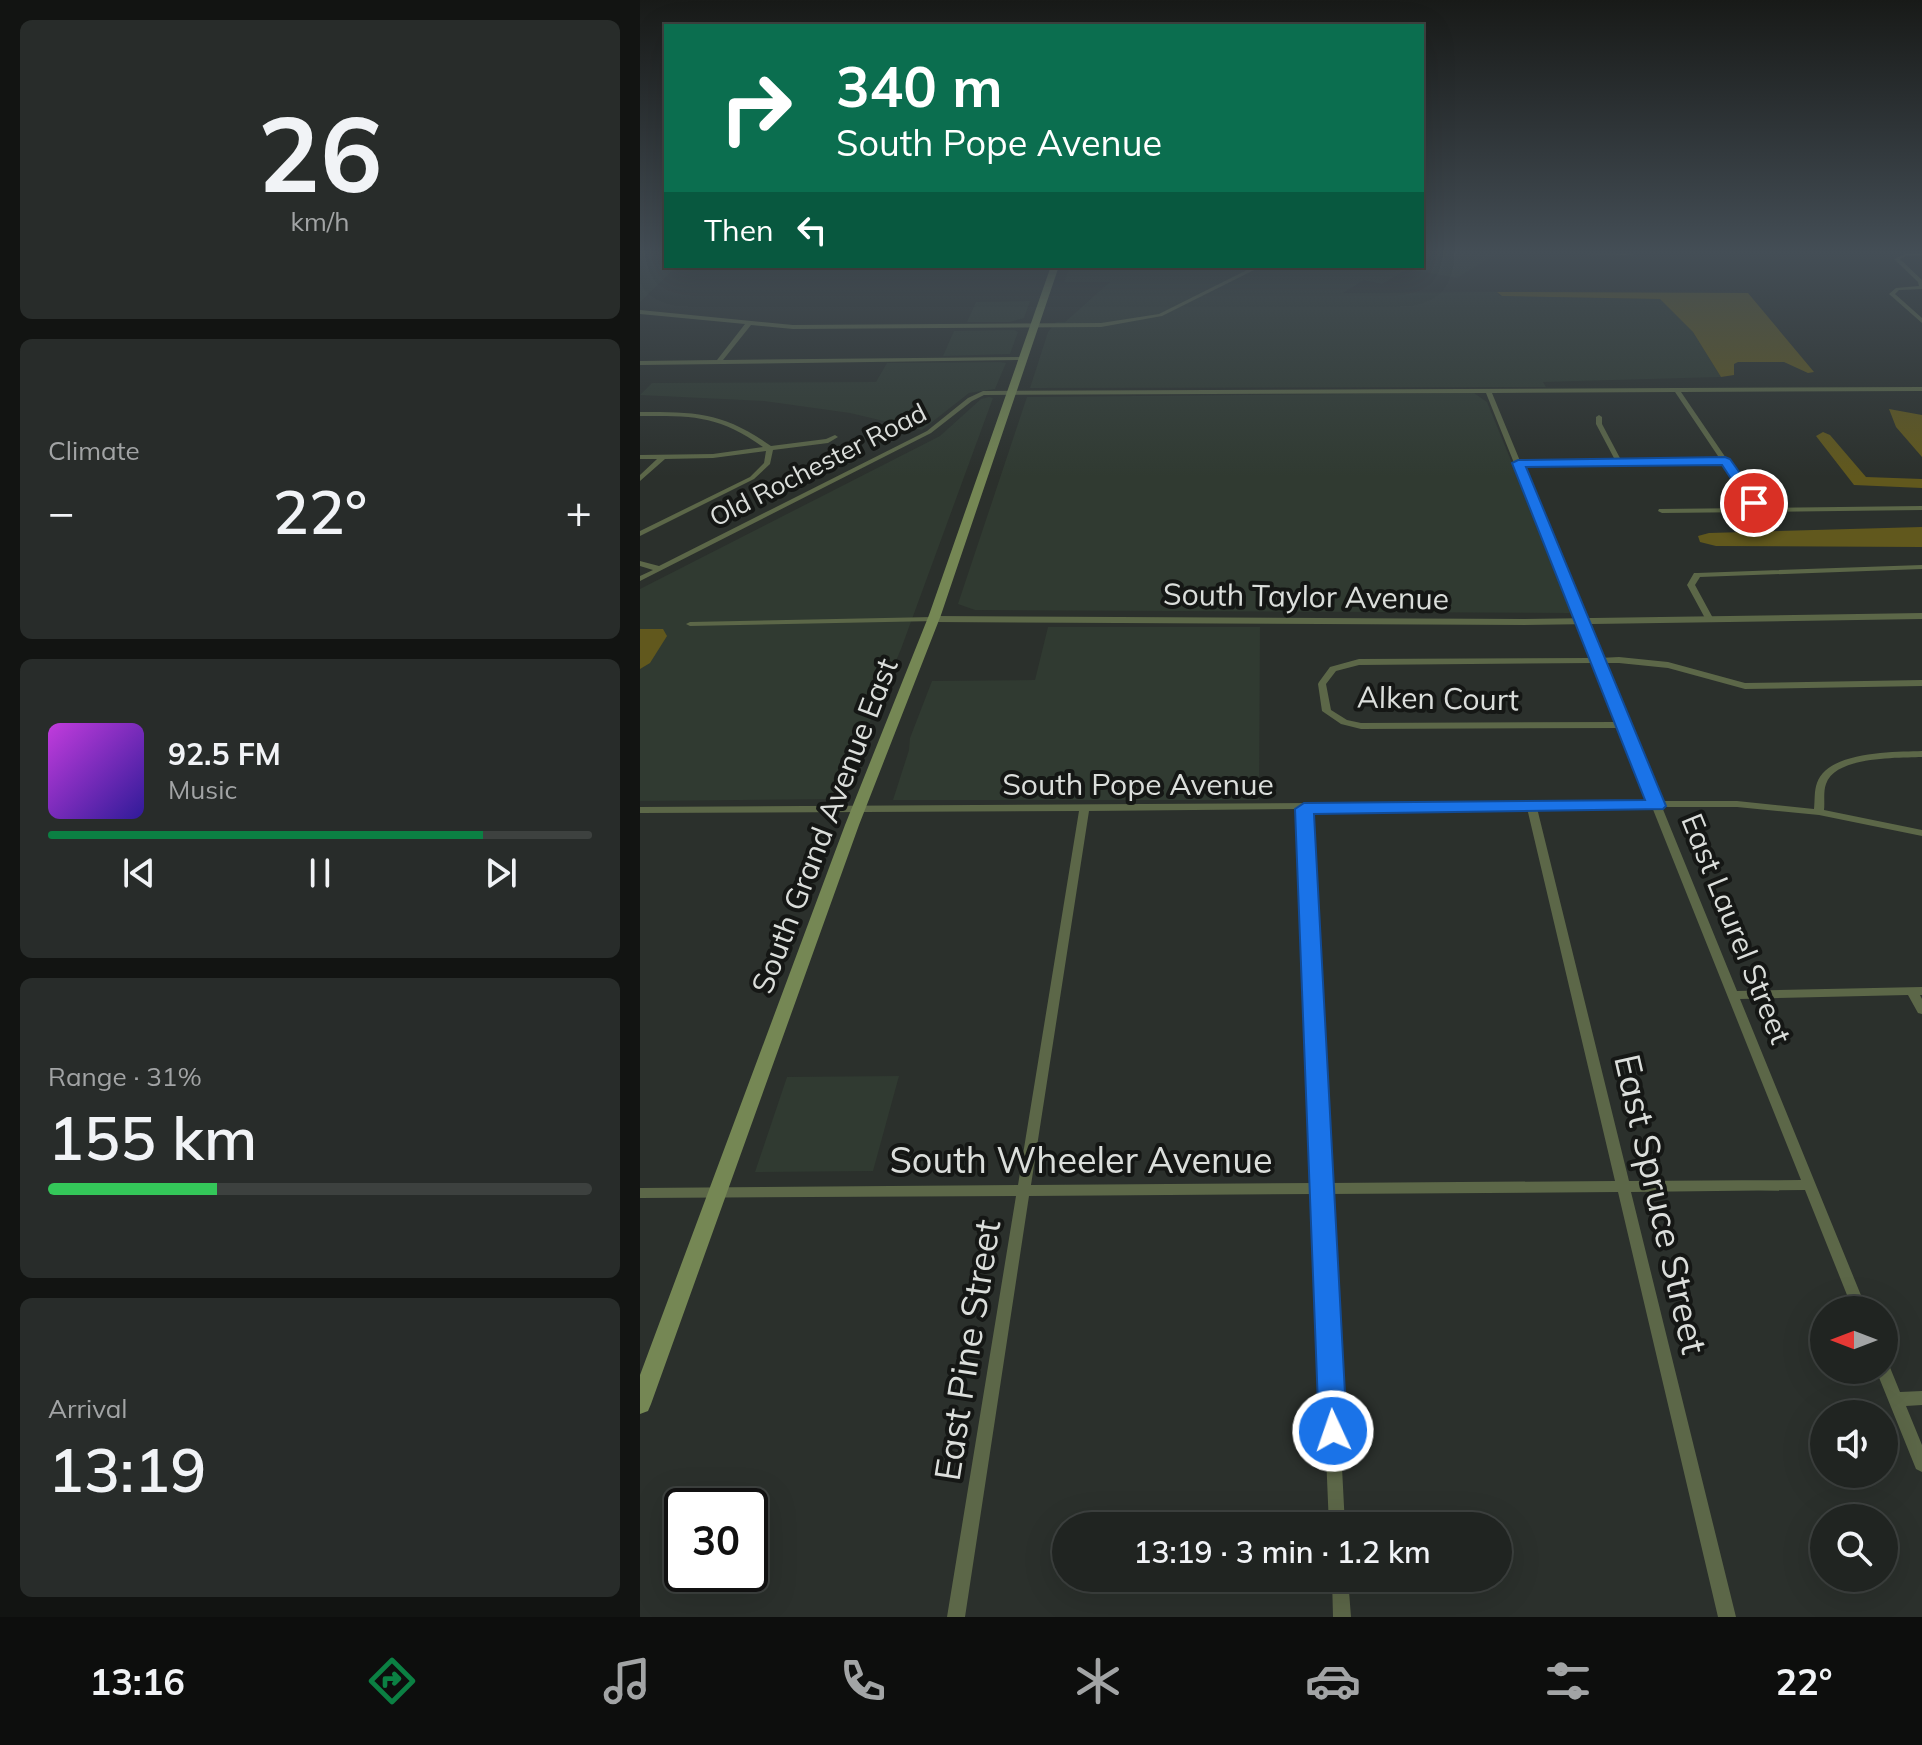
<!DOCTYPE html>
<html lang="en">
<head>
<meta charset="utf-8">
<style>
  :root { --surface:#202421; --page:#282c2a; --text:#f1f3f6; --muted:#a2a4a5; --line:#3d413f; --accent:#0b8043 }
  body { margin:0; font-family:Mulish,sans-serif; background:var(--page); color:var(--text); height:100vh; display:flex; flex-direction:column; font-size:30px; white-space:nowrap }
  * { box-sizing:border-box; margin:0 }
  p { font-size:26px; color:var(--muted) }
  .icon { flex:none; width:44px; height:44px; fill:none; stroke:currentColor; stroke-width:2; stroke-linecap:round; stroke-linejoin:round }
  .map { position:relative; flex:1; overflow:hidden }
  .details { display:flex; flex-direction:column; gap:20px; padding:20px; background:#121412; width:640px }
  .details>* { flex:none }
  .banner { position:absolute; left:24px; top:24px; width:760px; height:244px; border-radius:0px; box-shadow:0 8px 32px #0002,0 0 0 2px var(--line); background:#0b6e4f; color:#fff; overflow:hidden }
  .needle { width:52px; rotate:270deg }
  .tools { position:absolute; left:1170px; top:1296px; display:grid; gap:16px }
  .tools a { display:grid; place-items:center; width:88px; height:88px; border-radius:50%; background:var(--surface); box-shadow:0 8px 32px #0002,0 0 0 2px var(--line); font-size:40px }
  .speed { position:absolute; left:24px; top:1488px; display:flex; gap:16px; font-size:40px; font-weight:700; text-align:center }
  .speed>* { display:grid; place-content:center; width:104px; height:104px; border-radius:50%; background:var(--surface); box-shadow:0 8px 32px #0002,0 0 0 2px var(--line); line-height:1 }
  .speed .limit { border:4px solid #111; border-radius:12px; background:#fff; color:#111 }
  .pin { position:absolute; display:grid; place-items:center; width:68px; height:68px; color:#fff; margin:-34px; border:4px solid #fff; border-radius:50%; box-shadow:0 2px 8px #0007 }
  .me { position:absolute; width:88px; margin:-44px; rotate:357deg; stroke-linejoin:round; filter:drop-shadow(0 0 6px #0008) }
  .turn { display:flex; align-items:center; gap:28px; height:168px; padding:0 40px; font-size:36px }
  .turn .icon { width:104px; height:104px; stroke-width:2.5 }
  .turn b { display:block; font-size:56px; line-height:68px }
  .then { display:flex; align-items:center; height:76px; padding:0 40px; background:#0003; gap:16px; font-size:30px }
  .big { font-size:60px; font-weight:600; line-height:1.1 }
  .details .card { flex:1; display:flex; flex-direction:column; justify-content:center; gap:12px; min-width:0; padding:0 28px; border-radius:12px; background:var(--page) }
  .details .dial { align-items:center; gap:0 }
  .dial b { font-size:104px; line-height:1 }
  .song { display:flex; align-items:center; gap:24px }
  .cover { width:96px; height:96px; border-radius:12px; background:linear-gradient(135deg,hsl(290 70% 55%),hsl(250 70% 35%)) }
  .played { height:8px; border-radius:4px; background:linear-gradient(90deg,var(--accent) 80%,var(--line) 80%) }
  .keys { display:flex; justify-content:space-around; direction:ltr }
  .heat { display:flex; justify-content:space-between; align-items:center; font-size:44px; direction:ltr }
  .charge { height:12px; border-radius:6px; background:linear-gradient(90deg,#34c759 31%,var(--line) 0) }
  .trip { position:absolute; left:412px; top:1512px; width:460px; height:80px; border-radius:40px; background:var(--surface); box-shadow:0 8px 32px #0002,0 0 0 2px var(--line); font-weight:600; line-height:80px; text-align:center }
  .tab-bar { display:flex; height:128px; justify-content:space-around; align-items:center; background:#0d0e0d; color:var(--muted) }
  .tab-bar .icon { width:56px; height:56px }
  .tab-bar .current { color:var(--accent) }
  .tab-bar b { font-size:36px; color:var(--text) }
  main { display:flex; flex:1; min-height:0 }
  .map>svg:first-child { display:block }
  .built { fill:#303a31 }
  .green { fill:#61581d }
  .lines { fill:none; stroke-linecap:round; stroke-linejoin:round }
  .minor { fill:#5c6748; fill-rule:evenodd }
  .tertiary { fill:#5c6748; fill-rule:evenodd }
  .secondary { fill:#758754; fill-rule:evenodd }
  .route { fill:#1a73e8; stroke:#114b97; stroke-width:2 }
  .labels { text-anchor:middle; stroke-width:8; stroke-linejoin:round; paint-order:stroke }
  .far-street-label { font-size:26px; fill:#dbdedb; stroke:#151715 }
  .street-label { font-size:30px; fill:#dbdedb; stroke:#151715 }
  .near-street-label { font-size:36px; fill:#dbdedb; stroke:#151715 }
</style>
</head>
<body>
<main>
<section class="details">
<div class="card dial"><b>26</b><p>km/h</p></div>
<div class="card"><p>Climate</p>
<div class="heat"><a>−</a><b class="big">22°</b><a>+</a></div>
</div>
<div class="card">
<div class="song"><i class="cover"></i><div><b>92.5 FM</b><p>Music</p></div></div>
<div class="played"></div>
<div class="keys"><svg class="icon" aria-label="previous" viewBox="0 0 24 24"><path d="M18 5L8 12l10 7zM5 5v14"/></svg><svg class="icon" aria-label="pause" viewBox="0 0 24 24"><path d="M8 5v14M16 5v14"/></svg><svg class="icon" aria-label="next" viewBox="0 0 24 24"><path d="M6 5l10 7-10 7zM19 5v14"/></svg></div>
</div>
<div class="card"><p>Range · 31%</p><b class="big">155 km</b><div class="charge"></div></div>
<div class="card"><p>Arrival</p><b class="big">13:19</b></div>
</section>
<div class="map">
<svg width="1282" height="1617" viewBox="0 0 1282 1617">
  <rect width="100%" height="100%" fill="#2b302c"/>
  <path class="built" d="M0 251H26V266H37L0 302Z
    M782 251H834L856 254 817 278 768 269 742 284 724 280 703 293 857 292 860 296 1020 299 1053 332 1081 377 903 382 906 387 390 388 408 332 416 322H425L470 282H424L430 266H782Z
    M390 301 384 318 370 322H327L336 302Z
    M314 331 374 330 378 332 370 354 303 356Z
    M360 362 366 363 355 389 329 393 282 430 210 413 124 401 0 395 12 383 236 382 247 363Z
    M834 393 847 402 929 601 930 613 335 610 318 604 387 397Z
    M349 397 353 398 261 649 197 799 0 801V589L300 436 341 399Z
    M408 627H620L619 800H253L269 750 270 738 292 681 395 680Z
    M259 1076 233 1171 115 1172 147 1077Z"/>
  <path class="green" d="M857 292 1108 293 1174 372 1168 373 1144 362H1098L1094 364V375L1081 377 1053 332 1020 299 862 296Z
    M1249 409 1282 415V457L1256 427Z
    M1183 432 1190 435 1226 477 1282 479V488L1214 485 1176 436Z
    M1282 527V547L1076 546 1060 542 1058 536 1069 533Z
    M0 629H23L27 636 10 663 0 669Z"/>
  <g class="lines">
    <path class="minor" d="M852 251 986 253 1023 251 986 255 854 252Z
      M1282 253V255L1266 256 1260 259 1282 280V289L1259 290 1255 294 1282 318V323L1249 294 1256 288 1279 286 1278 282 1254 259 1265 254Z
      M615 266H622L522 316 461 327 153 329 111 325 83 360 385 357V359L383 360 0 365V361L77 360 105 324 0 314V310L153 325 461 323 519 314Z
      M1282 387V391L1041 392 1120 508 1282 506V510L1022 513 1018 511 1019 509 1113 508 1083 463 881 465 960 658 979 657 1028 662 1105 683 1282 680V686L1105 689 1028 668 979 663H962L987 723 990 725 988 727 1019 801H1097L1174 809C1175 800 1174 791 1177 783 1188 751 1254 752 1282 751V757C1258 758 1195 756 1186 784 1183 792 1185 802 1184 810L1282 830V836L1179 815 1097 807H1022L1097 991 1282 987V995H1280L1282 999V1014L1278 1013 1268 995 1100 999 1227 1310H1213L1165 1190 991 1192 1096 1617H1078L978 1192 688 1194 705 1526H689L675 1194 389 1196 325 1617H307L376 1196 0 1198V1188L378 1185 439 811 0 813V807L1009 801 980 728 721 729 701 724 682 711 678 684 679 682 690 667 719 659 952 658 846 393 344 395 332 401 291 433 0 581V576L13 570 0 566V561L19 566 287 431 328 398 343 391ZM1035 392 1080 459 981 460 962 424V417L959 415 956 417V424L975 460 880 461 852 393ZM954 663 977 722 721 723 707 720 691 710 686 684 696 671 719 665ZM1012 807 1161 1180 989 1181 897 808ZM887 808 975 1181 688 1183 669 809ZM659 809 675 1183 391 1185 449 811Z
      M0 412C58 412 82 412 131 446L186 439 195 435 198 437 188 443 133 450 130 464 114 479 0 536V531L110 477 124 463 126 451 73 458 25 459 0 481V475L17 459H0V455L73 454 123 447C78 415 54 416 0 416Z
      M1282 565V569L1060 577 1055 585 1074 620 1070 622 1066 620 1047 585 1054 573H1057Z
      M293 617 297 619 296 621 50 626 46 624 50 622Z
      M1244 1363 1249 1365 1260 1392 1282 1391V1405L1266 1406 1282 1445V1472L1276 1469 1236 1370H1244Z
      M692 1578H708L711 1617H693Z"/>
    <path class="tertiary" d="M1282 613V619L884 625 293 622 288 619 293 616 884 619Z"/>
    <path class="secondary" d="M411 266H419L301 615 219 825 11 1404 8 1411 0 1414V1375L205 825 289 615Z"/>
  </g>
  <linearGradient id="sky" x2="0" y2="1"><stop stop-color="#181a18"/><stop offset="0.53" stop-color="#444e56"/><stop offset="1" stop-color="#444e56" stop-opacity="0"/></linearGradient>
  <rect width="1282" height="477" fill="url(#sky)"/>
  <path class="route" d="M1085 457 1090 459 1121 503 1119 506H1109L1082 465 886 467 1026 806 1023 809 674 814 707 1431 703 1440 693 1444 683 1440 679 1431 655 809 664 803 1005 800 872 463 878 460Z"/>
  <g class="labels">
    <g class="far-street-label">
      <text transform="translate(178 465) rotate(-27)" y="9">Old Rochester Road</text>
    </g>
    <g class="street-label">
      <text transform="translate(666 597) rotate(1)" y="10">South Taylor Avenue</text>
      <text transform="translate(798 699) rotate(1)" y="10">Alken Court</text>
      <text x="498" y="795">South Pope Avenue</text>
      <text transform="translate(185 826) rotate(-69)" y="10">South Grand Avenue East</text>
      <text transform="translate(1096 929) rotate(68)" y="10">East Laurel Street</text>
    </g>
    <g class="near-street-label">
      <text x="441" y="1173">South Wheeler Avenue</text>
      <text transform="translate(1021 1204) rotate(77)" y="13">East Spruce Street</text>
      <text transform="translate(327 1350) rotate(-81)" y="13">East Pine Street</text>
    </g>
  </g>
</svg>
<div class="tools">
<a><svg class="needle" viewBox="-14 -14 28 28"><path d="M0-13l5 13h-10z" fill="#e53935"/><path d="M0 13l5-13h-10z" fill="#a2a4a5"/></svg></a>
<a><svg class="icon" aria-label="sound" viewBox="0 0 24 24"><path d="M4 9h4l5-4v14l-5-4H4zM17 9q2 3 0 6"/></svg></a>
<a><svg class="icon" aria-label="search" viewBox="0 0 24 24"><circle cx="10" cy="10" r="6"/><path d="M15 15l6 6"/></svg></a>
</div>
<div class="speed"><div class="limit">30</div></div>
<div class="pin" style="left:1114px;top:503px;background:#d93025"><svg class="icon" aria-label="arrive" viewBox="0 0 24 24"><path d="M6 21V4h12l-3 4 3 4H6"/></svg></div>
<svg class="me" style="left:693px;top:1431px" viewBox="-20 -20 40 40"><circle r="17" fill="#1a73e8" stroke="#fff" stroke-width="3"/><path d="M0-11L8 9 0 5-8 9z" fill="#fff"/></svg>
<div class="trip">13:19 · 3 min · 1.2 km</div>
<div class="banner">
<div class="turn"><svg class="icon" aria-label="right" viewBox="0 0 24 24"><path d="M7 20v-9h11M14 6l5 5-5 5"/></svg><div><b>340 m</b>South Pope Avenue</div></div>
<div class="then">Then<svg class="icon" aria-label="left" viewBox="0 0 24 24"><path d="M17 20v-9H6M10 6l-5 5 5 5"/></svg></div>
</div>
</div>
</main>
<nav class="tab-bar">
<b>13:16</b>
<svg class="icon current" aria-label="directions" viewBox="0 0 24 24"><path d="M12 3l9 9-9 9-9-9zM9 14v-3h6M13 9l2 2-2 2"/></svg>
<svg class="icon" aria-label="music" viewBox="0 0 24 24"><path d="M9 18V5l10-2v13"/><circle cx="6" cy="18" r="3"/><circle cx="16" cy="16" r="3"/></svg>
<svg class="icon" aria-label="phone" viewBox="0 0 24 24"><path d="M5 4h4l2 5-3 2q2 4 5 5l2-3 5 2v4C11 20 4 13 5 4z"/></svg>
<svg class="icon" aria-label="climate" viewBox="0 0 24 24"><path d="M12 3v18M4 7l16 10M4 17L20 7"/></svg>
<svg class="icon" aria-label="car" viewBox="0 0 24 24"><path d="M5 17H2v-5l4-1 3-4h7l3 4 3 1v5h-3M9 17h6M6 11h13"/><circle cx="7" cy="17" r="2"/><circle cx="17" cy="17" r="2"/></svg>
<svg class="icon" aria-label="filters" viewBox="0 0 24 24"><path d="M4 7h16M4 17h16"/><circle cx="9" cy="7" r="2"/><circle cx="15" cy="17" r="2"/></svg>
<b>22°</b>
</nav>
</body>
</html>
